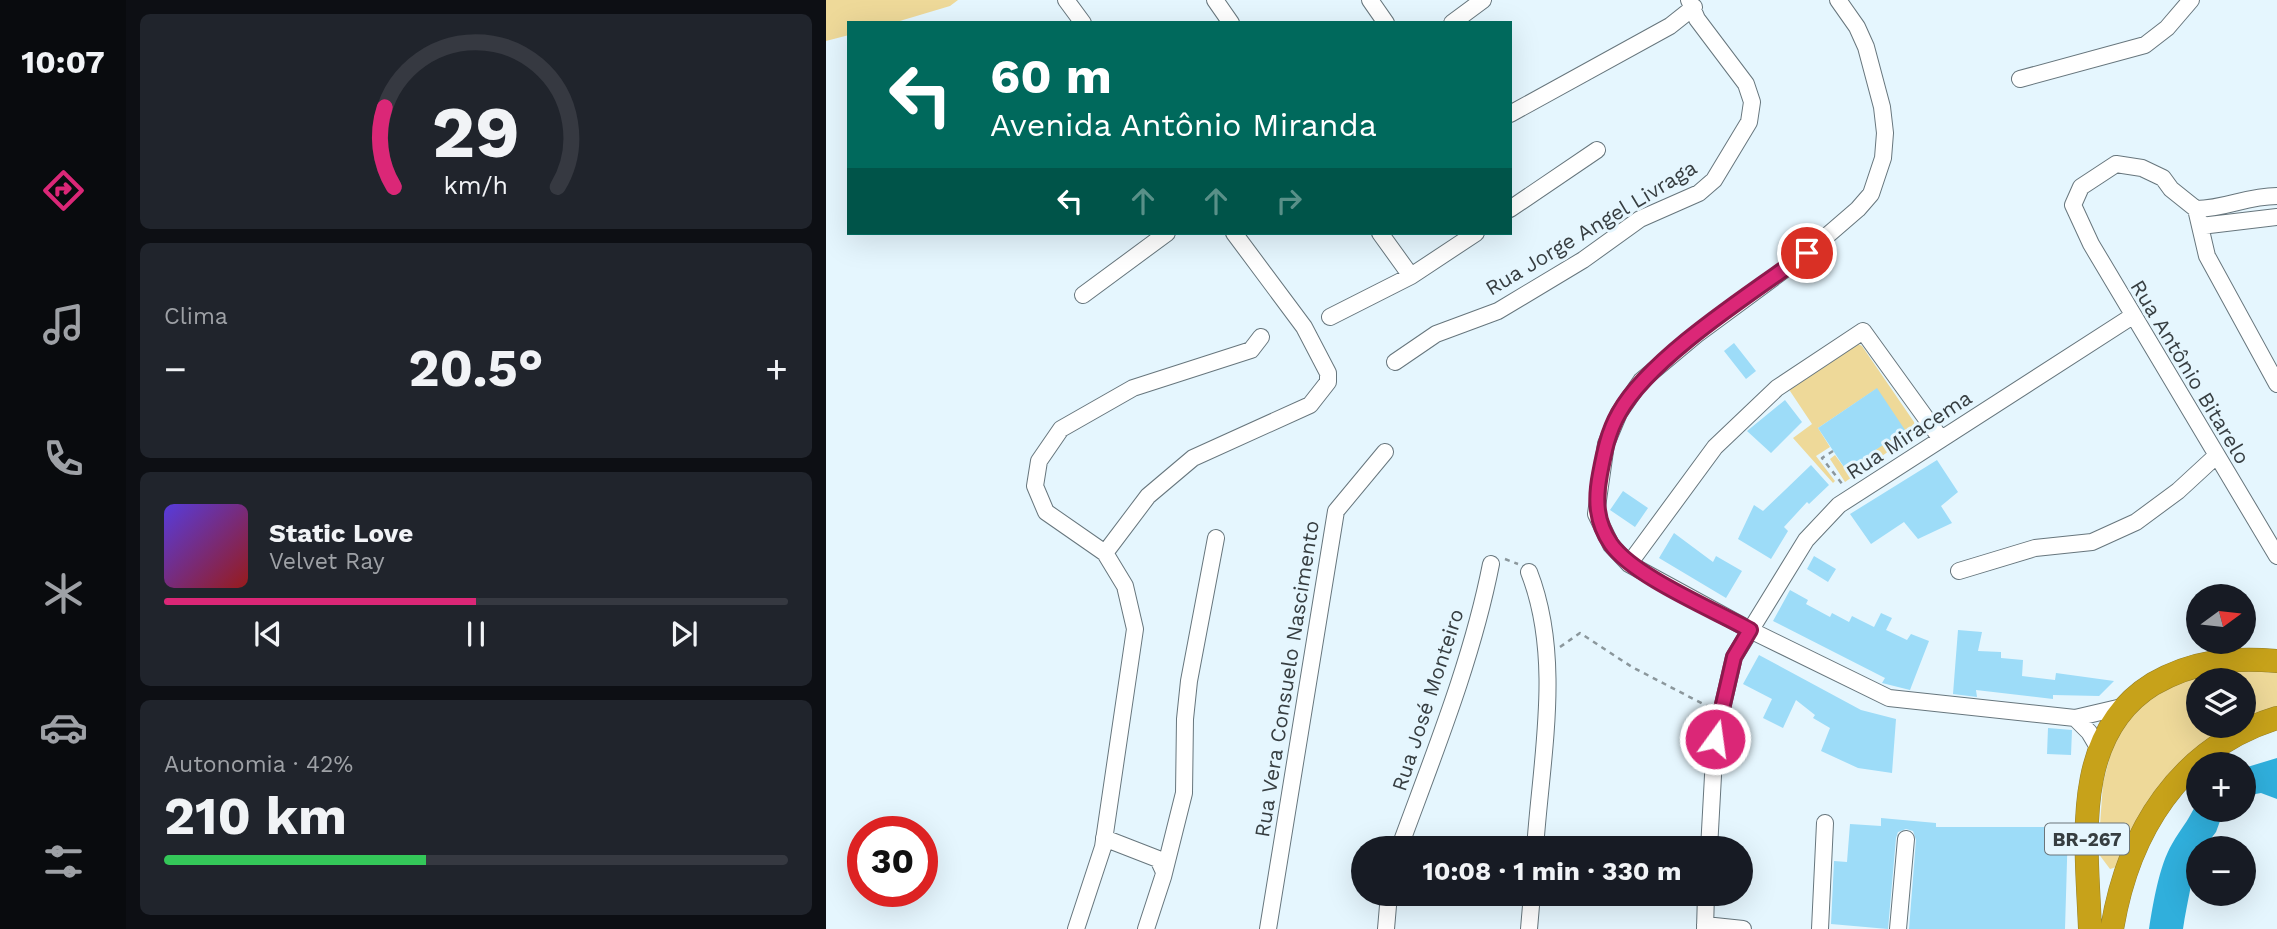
<!DOCTYPE html>
<html lang="pt">
<head>
<meta charset="utf-8">
<style>
  :root { --surface:#171b24; --page:#20242c; --text:#f1f3f6; --muted:#9ea1a6; --line:#363941; --accent:#db2777 }
  body { margin:0; font-family:"Work Sans",sans-serif; background:var(--page); color:var(--text); height:100vh; display:flex; flex-direction:column; font-size:26px; white-space:nowrap }
  * { box-sizing:border-box; margin:0 }
  p { font-size:23px; color:var(--muted) }
  .icon { flex:none; width:38px; height:38px; fill:none; stroke:currentColor; stroke-width:2; stroke-linecap:round; stroke-linejoin:round }
  .map { position:relative; flex:1; overflow:hidden }
  .side { display:flex; flex-direction:column; gap:14px; padding:14px; background:#0d0f14; width:700px }
  .side>* { flex:none }
  .guide { position:absolute; left:21px; top:21px; width:665px; height:214px; border-radius:0px; box-shadow:0 7px 28px #0002; background:#00695c; color:#fff; overflow:hidden }
  .needle { width:46px; rotate:75deg }
  .fabs { position:absolute; left:1360px; top:584px; display:grid; gap:14px }
  .fabs a { display:grid; place-items:center; width:70px; height:70px; border-radius:50%; background:var(--surface); box-shadow:0 7px 28px #0002; font-size:35px }
  .speed { position:absolute; left:21px; top:816px; display:flex; gap:14px; font-size:35px; font-weight:700; text-align:center }
  .speed>* { display:grid; place-content:center; width:91px; height:91px; border-radius:50%; background:var(--surface); box-shadow:0 7px 28px #0002; line-height:1 }
  .speed .limit { border:10px solid #d22; background:#fff; color:#111 }
  .pin { position:absolute; display:grid; place-items:center; width:60px; height:60px; color:#fff; margin:-30px; border:4px solid #fff; border-radius:50%; box-shadow:0 2px 7px #0007 }
  .me { position:absolute; width:77px; margin:-38px; rotate:14deg; stroke-linejoin:round; filter:drop-shadow(0 0 5px #0008) }
  .turn { display:flex; align-items:center; gap:24px; height:147px; padding:0 28px; font-size:32px }
  .turn .icon { width:91px; height:91px; stroke-width:2.5 }
  .turn b { display:block; font-size:49px; line-height:60px }
  .lanes { display:flex; align-items:center; height:66px; padding:0 28px; background:#0003; justify-content:center; gap:35px; direction:ltr }
  .lanes .off { opacity:.35 }
  .big { font-size:52px; font-weight:700; line-height:1.1 }
  .side .tile { flex:1; display:flex; flex-direction:column; justify-content:center; gap:10px; min-width:0; padding:0 24px; border-radius:10px; background:var(--page) }
  .side .dial { align-items:center; gap:0 }
  .dial svg { height:182px; overflow:visible; fill:none; stroke:var(--line); stroke-width:7; stroke-linecap:round; text-anchor:middle }
  .dial text { fill:var(--text); stroke:none }
  .song { display:flex; align-items:center; gap:21px }
  .cover { width:84px; height:84px; border-radius:10px; background:linear-gradient(135deg,hsl(250 70% 55%),hsl(0 70% 35%)) }
  .played { height:7px; border-radius:4px; background:linear-gradient(90deg,var(--accent) 50%,var(--line) 50%) }
  .keys { display:flex; justify-content:space-around; direction:ltr }
  .heat { display:flex; justify-content:space-between; align-items:center; font-size:38px; direction:ltr }
  .charge { height:10px; border-radius:5px; background:linear-gradient(90deg,#34c759 42%,var(--line) 0) }
  .trip { position:absolute; left:525px; top:836px; width:402px; height:70px; border-radius:35px; background:var(--surface); box-shadow:0 7px 28px #0002; font-weight:700; line-height:70px; text-align:center }
  main { display:flex; flex:1; min-height:0 }
  .menu { display:flex; flex-direction:column; width:126px; justify-content:space-around; align-items:center; background:#090b0e; color:var(--muted) }
  .menu .icon { width:49px; height:49px }
  .menu .on { color:var(--accent) }
  .menu b { font-size:32px; color:var(--text) }
  .map>svg:first-child { display:block }
  .green { fill:#eed999; fill-rule:evenodd }
  .water { fill:#30afdc }
  .building { fill:#9ddcf8 }
  .lines { fill:none; stroke-linecap:round; stroke-linejoin:round }
  .minor-casing { stroke:#67767d; stroke-width:18 }
  .highway-casing { stroke:#957f28; stroke-width:24 }
  .path { stroke:#8b979c; stroke-width:2.5; stroke-dasharray:5 5; stroke-linecap:butt }
  .minor { stroke:#fff; stroke-width:16 }
  .highway { stroke:#c7a21a; stroke-width:23 }
  .route-casing { stroke:#8e194d; stroke-width:18 }
  .route { stroke:#db2777; stroke-width:12 }
  .labels { text-anchor:middle; stroke-width:6; stroke-linejoin:round; paint-order:stroke }
  .shield { fill:#e5f6fe; stroke:#6b757a; stroke-width:2 }
  .shield-label { font-size:19px; font-weight:bold; fill:#373e41 }
  .street-label { font-size:21px; fill:#373e41; stroke:#e5f6fe }
</style>
</head>
<body>
<main>
<nav class="menu">
<b>10:07</b>
<svg class="icon on" aria-label="directions" viewBox="0 0 24 24"><path d="M12 3l9 9-9 9-9-9zM9 14v-3h6M13 9l2 2-2 2"/></svg>
<svg class="icon" aria-label="music" viewBox="0 0 24 24"><path d="M9 18V5l10-2v13"/><circle cx="6" cy="18" r="3"/><circle cx="16" cy="16" r="3"/></svg>
<svg class="icon" aria-label="phone" viewBox="0 0 24 24"><path d="M5 4h4l2 5-3 2q2 4 5 5l2-3 5 2v4C11 20 4 13 5 4z"/></svg>
<svg class="icon" aria-label="climate" viewBox="0 0 24 24"><path d="M12 3v18M4 7l16 10M4 17L20 7"/></svg>
<svg class="icon" aria-label="car" viewBox="0 0 24 24"><path d="M5 17H2v-5l4-1 3-4h7l3 4 3 1v5h-3M9 17h6M6 11h13"/><circle cx="7" cy="17" r="2"/><circle cx="17" cy="17" r="2"/></svg>
<svg class="icon" aria-label="filters" viewBox="0 0 24 24"><path d="M4 7h16M4 17h16"/><circle cx="9" cy="7" r="2"/><circle cx="15" cy="17" r="2"/></svg>
</nav>
<section class="side">
<div class="tile dial"><svg viewBox="0 0 100 80">
<path d="M14 69A42 42 0 1 1 86 69"/>
<path d="M14 69A42 42 0 0 1 10 34" stroke="#db2777"/>
<text x="50" y="56" font-size="32" font-weight="700">29</text>
<text x="50" y="72" font-size="11">km/h</text>
</svg></div>
<div class="tile"><p>Clima</p>
<div class="heat"><a>−</a><b class="big">20.5°</b><a>+</a></div>
</div>
<div class="tile">
<div class="song"><i class="cover"></i><div><b>Static Love</b><p>Velvet Ray</p></div></div>
<div class="played"></div>
<div class="keys"><svg class="icon" aria-label="previous" viewBox="0 0 24 24"><path d="M18 5L8 12l10 7zM5 5v14"/></svg><svg class="icon" aria-label="pause" viewBox="0 0 24 24"><path d="M8 5v14M16 5v14"/></svg><svg class="icon" aria-label="next" viewBox="0 0 24 24"><path d="M6 5l10 7-10 7zM19 5v14"/></svg></div>
</div>
<div class="tile"><p>Autonomia · 42%</p><b class="big">210 km</b><div class="charge"></div></div>
</section>
<div class="map">
<svg width="1451" height="929" viewBox="0 0 1451 929">
  <rect width="100%" height="100%" fill="#e5f6fe"/>
  <path class="green" d="M0 0H132L124 6 67 23H23V35L0 41Z
    M1029 342 1036 346 1088 422 1090 432 1019 482 1004 459 1009 455 1020 470 1078 430 1050 389 992 428 1004 447 990 456 1009 481 1007 483 967 438 986 424 960 385Z
    M1403 669 1451 673V713L1400 734 1294 866 1284 869 1272 853 1277 783 1292 726 1330 689ZM1372 681H1418V726H1372Z"/>
  <path class="water" d="M1451 758V799L1435 793 1418 796V768Z
    M1372 797V810H1398L1390 832 1377 849H1372C1368 874 1361 902 1357 929H1323C1327 904 1333 866 1346 844 1355 828 1368 814 1372 797Z"/>
  <path class="building" d="M908 343 930 371 920 379 898 351Z
    M1051 388 1079 430 1020 470 992 428Z
    M959 400 976 422 945 453 921 431Z
    M1111 460 1132 492 1115 506 1126 523 1092 539 1078 522 1045 544 1024 514Z
    M985 465 1003 485 983 504 981 502 958 527 962 531 945 559 912 539 928 505 937 511Z
    M797 491 822 508 809 527 784 510Z
    M848 533 887 562 890 556 916 571 900 598 833 558Z
    M988 556 1010 569 1002 582 981 569Z
    M964 590 982 600 980 604 1004 617 1006 613 1023 622 1026 616 1048 627 1055 613 1066 618 1060 630 1081 640 1085 634 1103 641 1084 690 1056 683 1059 678 947 621Z
    M1132 630 1156 632 1152 651 1175 652V658L1197 660 1196 676 1229 680 1230 673 1288 681 1273 696 1227 695V699L1150 690 1151 697 1127 694Z
    M933 655 1035 710 1070 719 1066 773 1032 768 995 751 1004 728 987 718 989 715 970 700 957 728 937 718 946 699 917 684Z
    M1222 728 1246 730 1245 755 1221 754Z
    M1055 818 1110 823V827H1242L1239 929H1083L1090 840 1087 831 1080 829 1072 832 1070 838 1062 929 1005 924 1008 861 1021 862 1024 824 1055 826Z"/>
  <g class="lines">
    <defs>
      <path id="minor" d="M240 0 257 23
        M389 0 405 23
        M544 0 560 23
        M1012 0 1031 27 1040 47 1056 107 1059 133 1057 158 1045 194 1032 209 981 253 870 335 815 381 793 413 780 444 770 514 785 545 803 564 924 630 1063 698 1249 718 1296 707
        M626 23 657 0
        M1194 79 1319 45 1341 28 1365 0
        M684 114 844 26 868 7
        M684 209 771 150
        M1370 209C1400 209 1420 196 1451 196
        M1375 226 1451 217
        M554 233 585 276
        M257 295 341 233
        M504 317 585 276 650 233
        M569 362 610 334 672 311 757 260 814 219 873 193 888 180 923 122 926 102 920 84 871 19 863 0
        M1451 384 1381 256 1370 209 1345 189 1337 178 1316 168 1290 164 1255 187 1247 205 1265 244 1451 556
        M279 553 322 496 367 458 484 405 502 382V373L478 327 408 233
        M803 564 889 447 951 388 1037 331 1115 439
        M1133 571 1209 548 1266 542 1310 522 1352 491 1390 456
        M703 572C737 659 715 758 709 849
        M1249 718 1263 732 1273 749
        M278 838 332 859 338 872
        M573 849C607 756 646 661 665 564
        M883 849 889 739 908 657 980 540 1013 505 1305 317
        M879 925 917 929
        M250 929 277 847 309 629 299 586 279 553 220 512 209 486 213 461 235 429 307 388 425 350 435 337
        M320 929 337 877 358 793 359 719 363 681 390 538
        M442 929 510 511 559 452
        M560 929 563 894
        M703 929 706 894
        M879 929 880 894
        M994 929 999 823
        M1072 929 1080 839"/>
      <path id="highway" d="M1264 929C1261 845 1244 735 1327 684 1367 661 1406 657 1451 661
        M1286 929C1302 832 1353 748 1451 718"/>
    </defs>
    <use href="#minor" class="minor-casing"/>
    <use href="#highway" class="highway-casing"/>
    <path class="path" d="M1007 451 996 458 1017 485
      M679 559 692 564
      M734 647 754 633 806 667 881 706"/>
    <use href="#minor" class="minor"/>
    <use href="#highway" class="highway"/>
  </g>
  <g class="lines">
    <defs>
      <path id="route" d="M889 739 908 657 924 630C888 610 807 576 785 544 770 522 769 500 774 474 778 453 782 432 793 413 824 357 927 292 981 253"/>
    </defs>
    <use href="#route" class="route-casing"/>
    <use href="#route" class="route"/>
  </g>
  <g class="labels">
    <rect class="shield" x="1219" y="823.5" width="84" height="31" rx="5"/>
    <g class="shield-label">
      <text x="1261" y="846">BR-267</text>
    </g>
    <g class="street-label">
      <text transform="translate(765 228) rotate(-31)" y="7">Rua Jorge Angel Livraga</text>
      <text transform="translate(1364 372) rotate(59)" y="7">Rua Antônio Bitarelo</text>
      <text transform="translate(1083 435) rotate(-33)" y="7">Rua Miracema</text>
      <text transform="translate(461 679) rotate(-81)" y="7">Rua Vera Consuelo Nascimento</text>
      <text transform="translate(602 700) rotate(-72)" y="7">Rua José Monteiro</text>
    </g>
  </g>
</svg>
<div class="fabs">
<a><svg class="needle" viewBox="-14 -14 28 28"><path d="M0-13l5 13h-10z" fill="#e53935"/><path d="M0 13l5-13h-10z" fill="#9ea1a6"/></svg></a>
<a><svg class="icon" aria-label="layers" viewBox="0 0 24 24"><path d="M12 4l9 5-9 5-9-5zM3 14l9 5 9-5"/></svg></a>
<a>+</a>
<a>−</a>
</div>
<div class="speed"><div class="limit">30</div></div>
<div class="pin" style="left:981px;top:253px;background:#d93025"><svg class="icon" aria-label="arrive" viewBox="0 0 24 24"><path d="M6 21V4h12l-3 4 3 4H6"/></svg></div>
<svg class="me" style="left:889px;top:739px" viewBox="-20 -20 40 40"><circle r="17" fill="#db2777" stroke="#fff" stroke-width="3"/><path d="M0-11L8 9 0 5-8 9z" fill="#fff"/></svg>
<div class="trip">10:08 · 1 min · 330 m</div>
<div class="guide">
<div class="turn"><svg class="icon" aria-label="left" viewBox="0 0 24 24"><path d="M17 20v-9H6M10 6l-5 5 5 5"/></svg><div><b>60 m</b>Avenida Antônio Miranda</div></div>
<div class="lanes"><svg class="icon" aria-label="left" viewBox="0 0 24 24"><path d="M17 20v-9H6M10 6l-5 5 5 5"/></svg><svg class="icon off" aria-label="ahead" viewBox="0 0 24 24"><path d="M12 20V5M6 11l6-6 6 6"/></svg><svg class="icon off" aria-label="ahead" viewBox="0 0 24 24"><path d="M12 20V5M6 11l6-6 6 6"/></svg><svg class="icon off" aria-label="right" viewBox="0 0 24 24"><path d="M7 20v-9h11M14 6l5 5-5 5"/></svg></div>
</div>
</div>
</main>
</body>
</html>
